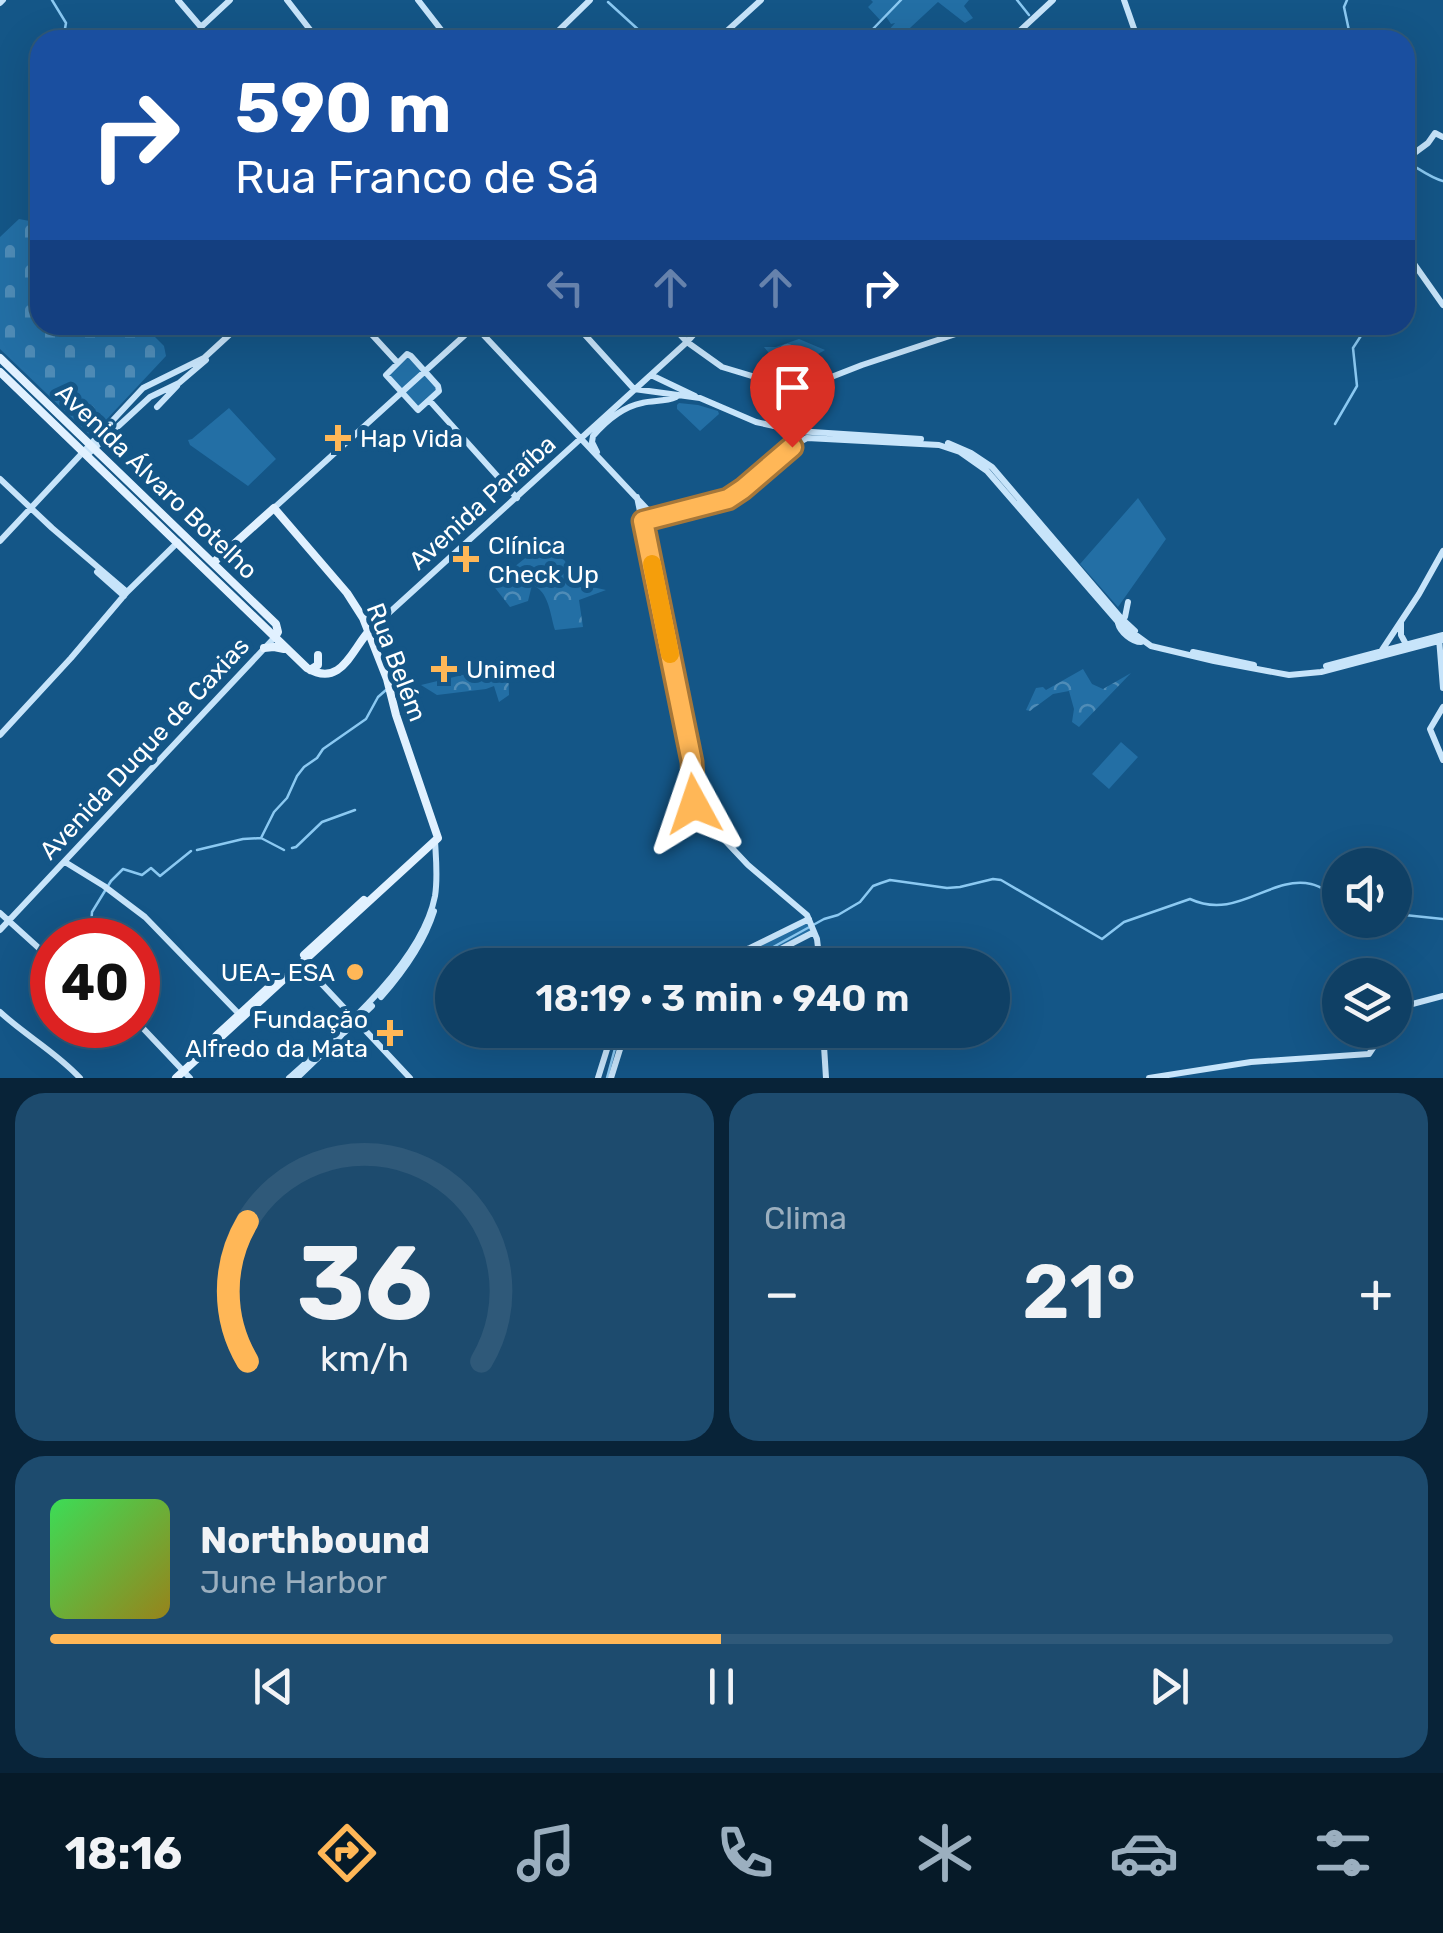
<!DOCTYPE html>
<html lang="pt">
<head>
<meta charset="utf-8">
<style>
  :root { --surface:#0f4065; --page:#1d4b6e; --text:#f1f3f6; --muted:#9bafbf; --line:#2f5979; --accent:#ffb757 }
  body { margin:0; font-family:Rubik,sans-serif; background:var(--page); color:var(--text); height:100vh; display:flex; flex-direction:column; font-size:38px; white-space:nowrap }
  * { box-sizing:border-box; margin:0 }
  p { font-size:32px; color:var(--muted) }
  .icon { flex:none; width:55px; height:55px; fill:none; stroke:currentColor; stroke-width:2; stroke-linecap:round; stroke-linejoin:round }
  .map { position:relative; height:1078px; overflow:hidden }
  .drawer { display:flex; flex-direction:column; gap:15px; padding:15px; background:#082338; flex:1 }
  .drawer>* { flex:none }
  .top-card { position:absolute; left:30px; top:30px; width:1385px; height:305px; border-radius:30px; box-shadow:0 10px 40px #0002,0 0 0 2px var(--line); background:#1a4fa0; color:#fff; overflow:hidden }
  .controls { position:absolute; left:1322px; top:848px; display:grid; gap:20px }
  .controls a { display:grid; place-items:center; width:90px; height:90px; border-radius:50%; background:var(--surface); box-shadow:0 10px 40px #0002,0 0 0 2px var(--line); font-size:50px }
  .speed { position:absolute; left:30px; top:918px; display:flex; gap:20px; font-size:50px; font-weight:700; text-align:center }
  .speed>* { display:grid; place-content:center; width:130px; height:130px; border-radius:50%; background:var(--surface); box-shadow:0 10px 40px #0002,0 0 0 2px var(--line); line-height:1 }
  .speed .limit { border:15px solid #d22; background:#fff; color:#111 }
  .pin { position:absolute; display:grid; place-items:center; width:85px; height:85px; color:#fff; margin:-102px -42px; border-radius:50% 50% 50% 0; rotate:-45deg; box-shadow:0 0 10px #0007 }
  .pin .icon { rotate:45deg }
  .me { position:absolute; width:110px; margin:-55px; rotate:355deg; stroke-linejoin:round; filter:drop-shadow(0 0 8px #0008) }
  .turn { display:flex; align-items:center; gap:35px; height:210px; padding:0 40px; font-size:45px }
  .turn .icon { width:130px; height:130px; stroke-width:2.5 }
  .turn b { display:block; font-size:70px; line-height:85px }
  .lanes { display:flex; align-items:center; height:95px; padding:0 40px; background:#0003; justify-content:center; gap:50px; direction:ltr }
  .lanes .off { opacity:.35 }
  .big { font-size:75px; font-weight:600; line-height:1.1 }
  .drawer .widget { flex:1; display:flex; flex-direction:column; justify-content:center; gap:15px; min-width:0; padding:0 35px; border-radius:30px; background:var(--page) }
  .drawer .dial { align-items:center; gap:0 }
  .dial svg { height:260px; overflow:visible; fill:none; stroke:var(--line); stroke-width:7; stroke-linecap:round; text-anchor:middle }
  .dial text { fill:var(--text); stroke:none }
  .song { display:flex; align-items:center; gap:30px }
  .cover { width:120px; height:120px; border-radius:15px; background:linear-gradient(135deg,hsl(130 70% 55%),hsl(50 70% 35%)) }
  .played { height:10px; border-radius:5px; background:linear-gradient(90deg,var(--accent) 50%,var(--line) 50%) }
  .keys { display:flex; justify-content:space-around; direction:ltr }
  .heat { display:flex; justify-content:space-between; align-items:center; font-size:55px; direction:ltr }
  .drawer .tiles { flex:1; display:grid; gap:15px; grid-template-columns:1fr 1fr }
  .widget:last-child { grid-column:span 2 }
  .trip { position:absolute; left:435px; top:948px; width:575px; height:100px; border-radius:50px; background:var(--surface); box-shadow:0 10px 40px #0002,0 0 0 2px var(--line); font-weight:600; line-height:100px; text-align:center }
  .menu { display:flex; height:160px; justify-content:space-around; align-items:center; background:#061a28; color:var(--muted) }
  .menu .icon { width:70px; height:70px }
  .menu .active { color:var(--accent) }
  .menu b { font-size:45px; color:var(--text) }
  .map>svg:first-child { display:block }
  .forest { fill:url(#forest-crowns) }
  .cemetery { fill:url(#cemetery-stones) }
  .green { fill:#236fa5 }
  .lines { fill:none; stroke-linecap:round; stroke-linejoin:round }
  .stream { stroke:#8bc9f2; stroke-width:2.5 }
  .secondary { stroke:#c7e4fa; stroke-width:6 }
  .primary { stroke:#e1f1ff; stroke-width:8 }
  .route-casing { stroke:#a67739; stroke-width:25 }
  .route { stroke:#ffb757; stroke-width:18 }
  .slow { stroke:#f59e0b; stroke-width:18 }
  .poi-dot { fill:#ffb757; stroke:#145687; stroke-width:4 }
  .labels { text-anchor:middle; stroke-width:10; stroke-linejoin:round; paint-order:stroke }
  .poi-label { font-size:25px; fill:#fff; stroke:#145687; text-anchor:start }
  .street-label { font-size:25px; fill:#fff; stroke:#145687 }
</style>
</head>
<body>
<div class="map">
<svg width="1443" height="1078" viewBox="0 0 1443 1078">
  <defs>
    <pattern id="forest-crowns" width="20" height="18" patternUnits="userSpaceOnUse" patternTransform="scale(2.5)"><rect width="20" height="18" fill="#236fa5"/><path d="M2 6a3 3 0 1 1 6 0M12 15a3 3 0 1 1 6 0" fill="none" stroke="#4f8cb7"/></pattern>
    <pattern id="cemetery-stones" width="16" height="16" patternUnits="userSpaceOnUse" patternTransform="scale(2.5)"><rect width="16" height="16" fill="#236fa5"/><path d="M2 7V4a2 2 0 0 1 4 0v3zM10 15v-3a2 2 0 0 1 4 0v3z" fill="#4f8cb7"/></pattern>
  </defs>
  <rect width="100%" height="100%" fill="#145687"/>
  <path class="forest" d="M799 339 825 350 775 379 769 373 774 359 764 347H776Z
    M539 547 564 560 583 585 606 590 579 600 583 627 555 630C550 614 549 591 532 585L528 601 510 607 489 580V566L508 572Z
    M508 664 509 695 499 702 494 686 486 689 437 695 421 685Z
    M1083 669 1092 684 1103 689 1131 673 1079 727 1072 722 1074 709 1069 691 1053 694 1030 711 1026 710 1036 688 1043 687 1046 690Z"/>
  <path class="cemetery" d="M19 219 40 223V325H143L164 346 166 356 91 436 0 349V237Z"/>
  <path class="green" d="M871 0H969L964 6 973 18 965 23 938 2 897 40 888 31 895 23 891 24 885 15 880 20 868 7 873 2Z
    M408 356 438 389 419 407 388 375Z
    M679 403 698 405 718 411 719 414 700 431 677 409V405Z
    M229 408 276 459 248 486 190 445 188 440 192 439Z
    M1138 498 1166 539 1118 607 1080 564Z
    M1121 742 1138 757 1109 789 1092 774Z
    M808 922 813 931 766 955 740 963 732 965H697L761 946Z"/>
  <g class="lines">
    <path class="stream" d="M52 0 66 23 63 40
      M1017 0 1029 15
      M1347 0 1344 7 1351 40
      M608 2 642 33 646 40
      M868 40 871 31 901 0
      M1405 161C1417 167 1430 178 1443 181
      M1335 424 1357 386 1353 348 1368 325
      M261 838 274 812 287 798 297 776 304 767 317 758 323 749 366 719 378 697 386 690
      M292 848 296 847 322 822 355 810
      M197 850 243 839 261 838 284 850
      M1395 914 1443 919
      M90 940 92 912 111 881 123 869 142 875 151 868 160 876 191 851
      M719 965 766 951 824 919 838 915 860 902 873 886 881 883 890 880 947 888 960 887 993 879 1001 880 1102 939 1124 922 1190 899C1237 921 1270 875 1311 884 1321 886 1331 894 1340 897
      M607 1078 620 1030"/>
    <path class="secondary" d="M178 0 212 40
      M287 0 318 40
      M418 0 449 40
      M1124 0 1138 40
      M0 3 3 0
      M201 27 230 0
      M549 40 590 0
      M717 40 761 0
      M1010 40 1053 0
      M1405 160 1428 143 1435 133 1443 137
      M1405 251 1443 305
      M363 325 397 362
      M576 325 634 389
      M671 325 687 342 722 367 789 387H803L816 383 862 365 983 325
      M475 326 647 509 663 516
      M676 329 687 330 697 325
      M407 354 411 356 438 386 439 391 418 410 386 375Z
      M651 375 695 396
      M634 389 700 398 756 422 797 431 921 439
      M429 400 517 498
      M157 407 177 386
      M948 443 971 453 992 467 1121 618 1135 631
      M597 452 592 442 593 436C606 421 622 407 642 403 654 400 665 402 676 397
      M87 455 150 397 179 383 206 360
      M0 479 52 528 127 592
      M637 497 692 762 693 797 699 813 748 865 807 915 817 939 820 965
      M274 508 476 325
      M643 521C668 516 712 509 733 496 760 480 779 452 807 438L939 445 960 452 987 471 1118 622 1151 646 1214 661 1289 675 1321 672 1443 640
      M0 541 143 388 204 358 240 325
      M97 572 124 596
      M1125 617 1128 602
      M1401 622V635L1408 648
      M1118 623C1120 632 1132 642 1141 642
      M369 631 687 342 702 325
      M1439 638 1443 688
      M1382 650 1419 594 1443 551
      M1193 652 1254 665
      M1326 666 1443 635
      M1443 707 1430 729 1443 760
      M0 735 71 658 127 592 178 542
      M65 862 104 886 145 917 240 1015
      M0 913 52 960
      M0 930 275 637
      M302 963 410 1078
      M693 965 750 948 809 919
      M737 965 781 949 814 932
      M381 997C403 972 424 943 434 911
      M0 1012C26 1036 56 1052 80 1078
      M1395 1016 1401 1007 1443 996
      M138 1023 190 1078
      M823 1030 826 1078
      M289 1078C338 1034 422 963 435 896 438 878 436 859 435 841
      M297 1078 372 1006
      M598 1078 613 1030
      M611 1078 626 1030
      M1149 1078 1251 1062 1369 1054 1385 1030"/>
    <path class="primary" d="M0 358 276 624 278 632 275 637
      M0 372 307 668C341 688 351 651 369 631
      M264 648 274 647 284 649
      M310 670 318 665V655
      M304 955 364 900
      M216 1036 279 978
      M176 1078 438 838 396 715 387 679 363 618 347 593 274 508 214 562"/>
  </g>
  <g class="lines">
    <defs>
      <path id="route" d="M694 804 692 762 643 521 728 499 743 489 792 447"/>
    </defs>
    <use href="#route" class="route-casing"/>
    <use href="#route" class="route"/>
    <path class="slow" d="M652 564 670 654"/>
  </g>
  <g class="poi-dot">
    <path d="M333 423h10v10h10v10h-10v10h-10v-10h-10v-10h10z"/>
    <path d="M461 544h10v10h10v10h-10v10h-10v-10h-10v-10h10z"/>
    <path d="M439 654h10v10h10v10h-10v10h-10v-10h-10v-10h10z"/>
    <circle cx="355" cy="972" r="10"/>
    <path d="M385 1018h10v10h10v10h-10v10h-10v-10h-10v-10h10z"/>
  </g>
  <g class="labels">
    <g class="poi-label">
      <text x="360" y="447">Hap Vida</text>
      <text x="488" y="554">Clínica<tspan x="488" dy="29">Check Up</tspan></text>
      <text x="466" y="678">Unimed</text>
      <text x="335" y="981" text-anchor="end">UEA- ESA</text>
      <text x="368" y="1028" text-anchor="end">Fundação<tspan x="368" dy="29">Alfredo da Mata</tspan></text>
    </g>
    <g class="street-label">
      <text transform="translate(157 481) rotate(44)" y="9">Avenida Álvaro Botelho</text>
      <text transform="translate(482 502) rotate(-42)" y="9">Avenida Paraíba</text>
      <text transform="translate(397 662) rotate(69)" y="9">Rua Belém</text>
      <text transform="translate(144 748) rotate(-47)" y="9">Avenida Duque de Caxias</text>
    </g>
  </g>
</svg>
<div class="controls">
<a><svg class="icon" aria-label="sound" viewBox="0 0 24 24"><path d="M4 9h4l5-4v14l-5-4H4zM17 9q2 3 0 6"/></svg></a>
<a><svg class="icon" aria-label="layers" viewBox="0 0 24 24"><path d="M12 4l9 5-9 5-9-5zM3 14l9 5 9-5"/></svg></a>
</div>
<div class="speed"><div class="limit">40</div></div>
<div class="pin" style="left:792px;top:447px;background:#d93025"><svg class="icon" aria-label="arrive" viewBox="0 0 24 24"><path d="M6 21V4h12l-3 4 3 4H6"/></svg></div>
<svg class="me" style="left:694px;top:804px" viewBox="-20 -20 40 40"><path d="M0-17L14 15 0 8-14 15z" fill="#ffb757" stroke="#fff" stroke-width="4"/></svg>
<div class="trip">18:19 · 3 min · 940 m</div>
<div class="top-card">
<div class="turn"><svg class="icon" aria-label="right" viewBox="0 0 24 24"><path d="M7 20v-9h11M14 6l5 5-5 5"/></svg><div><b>590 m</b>Rua Franco de Sá</div></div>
<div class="lanes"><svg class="icon off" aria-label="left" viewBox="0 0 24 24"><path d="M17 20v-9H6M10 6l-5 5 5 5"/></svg><svg class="icon off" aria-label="ahead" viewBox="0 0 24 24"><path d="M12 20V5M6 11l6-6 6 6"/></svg><svg class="icon off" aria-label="ahead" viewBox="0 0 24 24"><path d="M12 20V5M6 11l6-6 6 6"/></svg><svg class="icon" aria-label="right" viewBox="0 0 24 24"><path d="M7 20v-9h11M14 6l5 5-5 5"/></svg></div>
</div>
</div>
<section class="drawer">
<div class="tiles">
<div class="widget dial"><svg viewBox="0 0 100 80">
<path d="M14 69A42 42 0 1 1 86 69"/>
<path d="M14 69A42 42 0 0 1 14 26" stroke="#ffb757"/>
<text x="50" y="56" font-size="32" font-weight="700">36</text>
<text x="50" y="72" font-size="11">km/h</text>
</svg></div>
<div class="widget"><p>Clima</p>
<div class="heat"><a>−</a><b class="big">21°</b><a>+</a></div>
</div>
<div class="widget">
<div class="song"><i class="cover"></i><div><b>Northbound</b><p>June Harbor</p></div></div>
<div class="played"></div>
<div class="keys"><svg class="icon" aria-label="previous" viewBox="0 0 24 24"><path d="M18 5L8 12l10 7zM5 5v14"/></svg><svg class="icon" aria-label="pause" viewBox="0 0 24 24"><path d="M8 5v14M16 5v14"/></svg><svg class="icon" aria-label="next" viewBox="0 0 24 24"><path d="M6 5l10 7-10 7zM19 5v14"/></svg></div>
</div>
</div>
</section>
<nav class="menu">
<b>18:16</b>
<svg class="icon active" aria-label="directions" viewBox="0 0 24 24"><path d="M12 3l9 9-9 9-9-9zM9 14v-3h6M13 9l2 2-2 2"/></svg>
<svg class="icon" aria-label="music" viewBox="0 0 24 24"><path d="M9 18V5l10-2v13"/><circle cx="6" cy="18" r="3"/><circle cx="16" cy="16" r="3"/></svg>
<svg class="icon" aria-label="phone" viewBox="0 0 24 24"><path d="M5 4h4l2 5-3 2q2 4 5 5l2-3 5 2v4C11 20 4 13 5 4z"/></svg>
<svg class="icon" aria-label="climate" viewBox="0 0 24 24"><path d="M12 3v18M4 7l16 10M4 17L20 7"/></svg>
<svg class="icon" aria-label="car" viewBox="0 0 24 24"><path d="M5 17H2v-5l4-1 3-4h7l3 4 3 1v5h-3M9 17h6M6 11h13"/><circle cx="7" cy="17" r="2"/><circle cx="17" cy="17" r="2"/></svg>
<svg class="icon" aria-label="filters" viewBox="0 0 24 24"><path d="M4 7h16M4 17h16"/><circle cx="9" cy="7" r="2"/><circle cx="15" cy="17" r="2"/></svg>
</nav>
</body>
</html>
